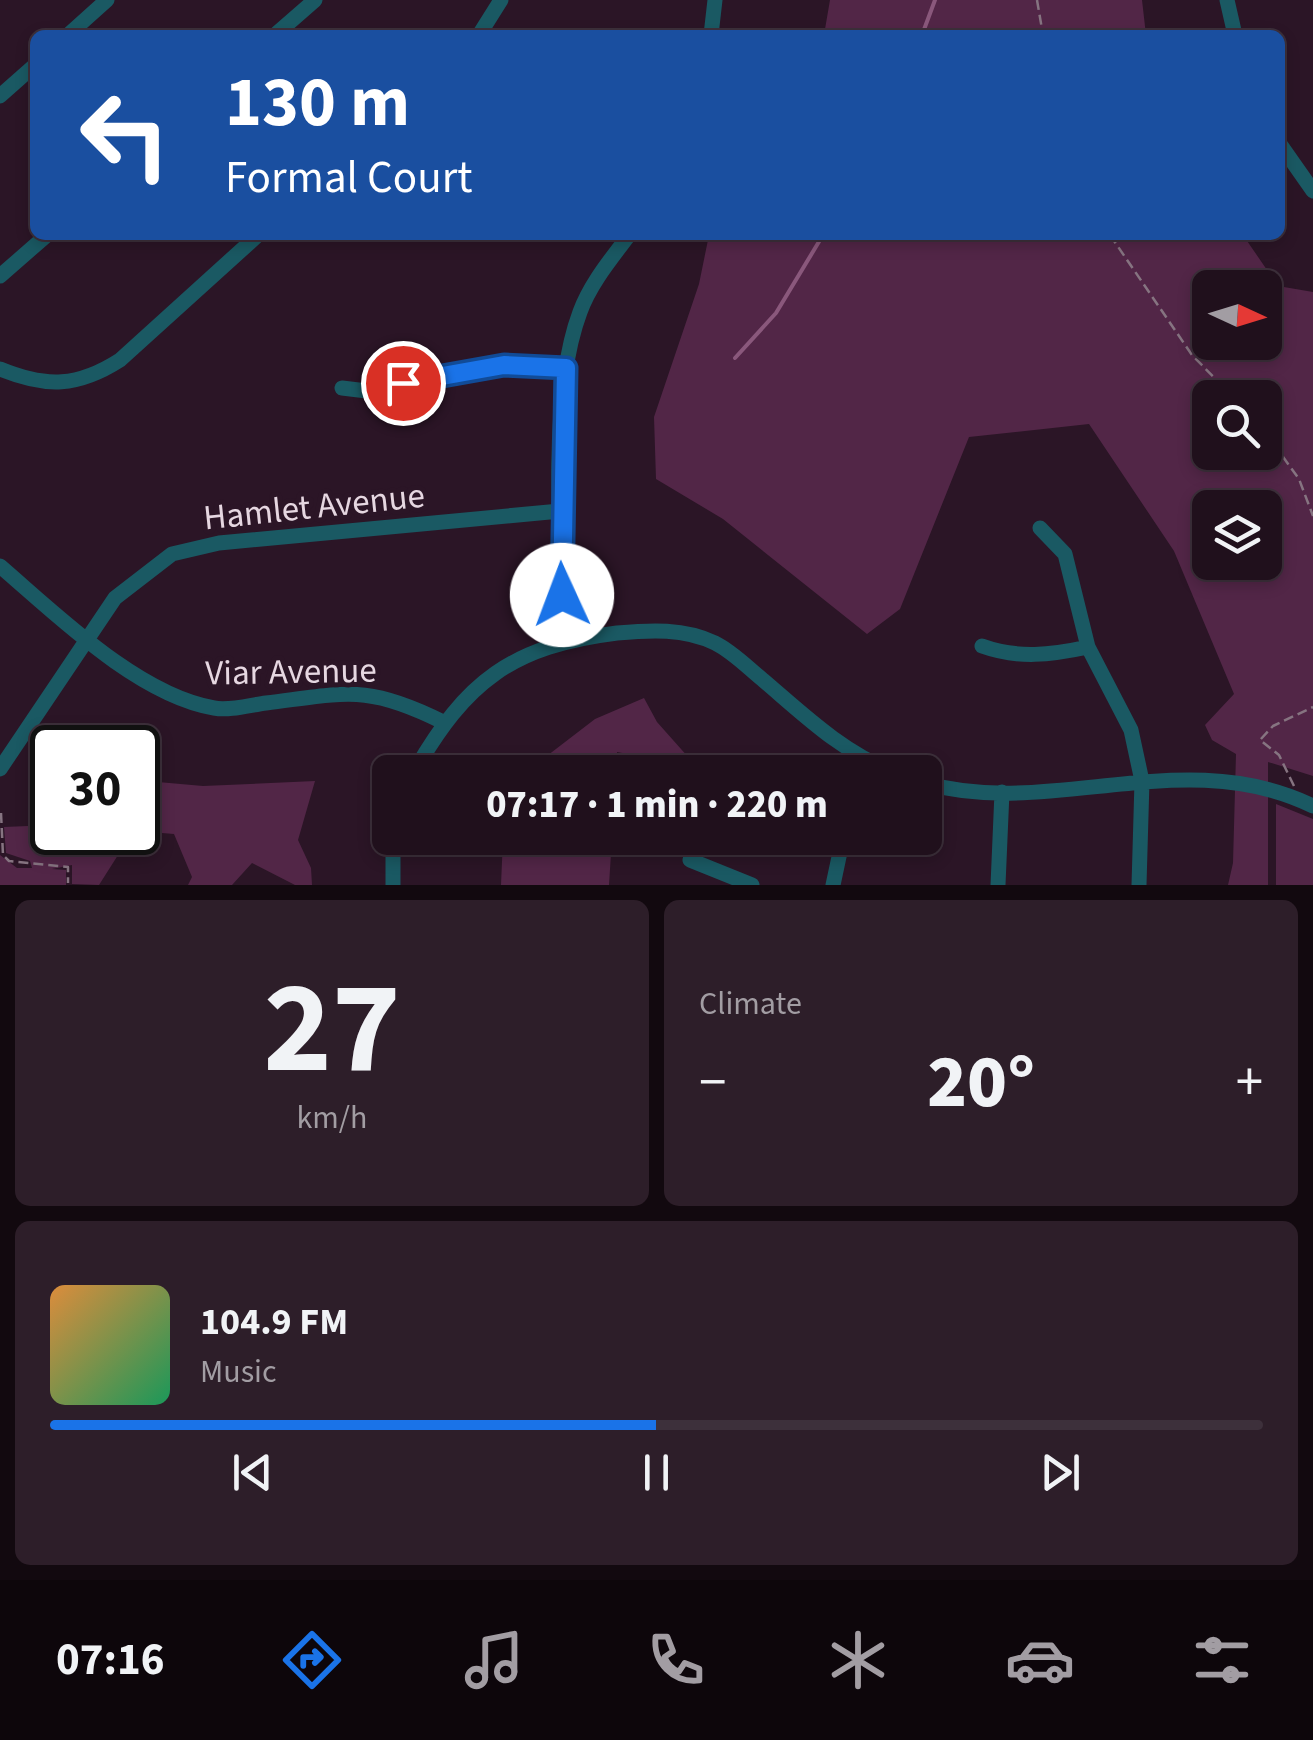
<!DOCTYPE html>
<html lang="en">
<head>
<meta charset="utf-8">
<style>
  :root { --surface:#20101c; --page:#2d1e29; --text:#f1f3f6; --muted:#a29da3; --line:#3d303b; --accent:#1a73e8 }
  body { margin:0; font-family:"Source Sans 3",sans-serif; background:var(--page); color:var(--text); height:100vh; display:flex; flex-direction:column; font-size:38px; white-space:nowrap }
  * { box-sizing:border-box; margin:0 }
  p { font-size:32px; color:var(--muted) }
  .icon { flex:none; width:55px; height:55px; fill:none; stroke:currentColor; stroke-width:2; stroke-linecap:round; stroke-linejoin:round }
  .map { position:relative; height:885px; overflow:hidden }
  .side { display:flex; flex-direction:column; gap:15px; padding:15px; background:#12090f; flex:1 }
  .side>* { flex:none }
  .hud { position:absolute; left:30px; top:30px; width:1255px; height:210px; border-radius:15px; box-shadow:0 5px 15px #0003,0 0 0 2px var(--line); background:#1a4fa0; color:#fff; overflow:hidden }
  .needle { width:65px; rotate:94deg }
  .buttons { position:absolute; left:1192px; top:270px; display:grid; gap:20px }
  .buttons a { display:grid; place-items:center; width:90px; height:90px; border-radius:15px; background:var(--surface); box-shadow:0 5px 15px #0003,0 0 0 2px var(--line); font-size:50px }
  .speed { position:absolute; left:30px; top:725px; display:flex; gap:20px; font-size:50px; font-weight:700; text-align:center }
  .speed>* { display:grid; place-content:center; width:130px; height:130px; border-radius:50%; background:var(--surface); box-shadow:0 5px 15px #0003,0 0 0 2px var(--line); line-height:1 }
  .speed .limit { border:5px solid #111; border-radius:15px; background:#fff; color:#111 }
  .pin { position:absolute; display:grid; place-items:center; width:85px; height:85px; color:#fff; margin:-42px; border:5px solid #fff; border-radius:50%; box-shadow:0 2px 10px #0007 }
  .me { position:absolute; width:110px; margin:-55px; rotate:358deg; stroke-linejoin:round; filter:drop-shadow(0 0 8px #0008) }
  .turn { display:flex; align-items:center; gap:35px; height:210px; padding:0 30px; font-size:45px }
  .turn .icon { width:130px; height:130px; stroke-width:2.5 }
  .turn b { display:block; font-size:70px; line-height:85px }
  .big { font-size:75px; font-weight:800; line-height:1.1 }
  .side .widget { flex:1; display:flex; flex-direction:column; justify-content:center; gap:15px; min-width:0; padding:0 35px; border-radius:15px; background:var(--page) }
  .side .dial { align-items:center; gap:0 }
  .dial b { font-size:130px; line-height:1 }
  .song { display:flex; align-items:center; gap:30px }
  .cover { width:120px; height:120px; border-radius:15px; background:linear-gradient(135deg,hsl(30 70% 55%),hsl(150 70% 35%)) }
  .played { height:10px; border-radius:5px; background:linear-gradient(90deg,var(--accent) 50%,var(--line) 50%) }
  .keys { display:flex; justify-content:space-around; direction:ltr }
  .heat { display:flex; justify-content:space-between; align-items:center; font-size:55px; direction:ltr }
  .side .tiles { flex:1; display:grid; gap:15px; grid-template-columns:1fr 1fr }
  .widget:last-child { grid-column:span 2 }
  .trip { position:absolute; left:372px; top:755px; width:570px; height:100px; border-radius:15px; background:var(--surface); box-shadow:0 5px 15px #0003,0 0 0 2px var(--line); font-weight:800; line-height:100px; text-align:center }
  .tab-bar { display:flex; height:160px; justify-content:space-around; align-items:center; background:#0d060b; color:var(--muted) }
  .tab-bar .icon { width:70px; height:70px }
  .tab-bar .active { color:var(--accent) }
  .tab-bar b { font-size:45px; color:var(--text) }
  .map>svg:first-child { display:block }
  .green { fill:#522647; fill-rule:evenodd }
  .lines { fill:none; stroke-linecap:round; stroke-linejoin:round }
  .stream { stroke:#8a587c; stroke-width:4 }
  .path { stroke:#867481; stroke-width:2.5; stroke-dasharray:10 5; stroke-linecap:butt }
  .minor { stroke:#1a5963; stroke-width:15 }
  .route-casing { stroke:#114b97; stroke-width:25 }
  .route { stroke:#1a73e8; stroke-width:18 }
  .labels { text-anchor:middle; stroke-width:10; stroke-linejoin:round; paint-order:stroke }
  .street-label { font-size:35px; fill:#e6d7e1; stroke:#2b1526 }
</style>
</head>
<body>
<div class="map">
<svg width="1313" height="885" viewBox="0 0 1313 885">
  <rect width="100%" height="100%" fill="#2b1526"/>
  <path class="green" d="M830 0H1142L1146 35H824Z
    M709 235H1243L1278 286 1313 292V776L1268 762V885H1228L1233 863 1236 754 1212 740 1205 725 1234 694 1174 551 1089 424 969 437 900 609 867 634 723 519 656 479 654 417 699 284ZM1210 288H1265V342H1210ZM1210 398H1265V452H1210ZM1210 508H1265V562H1210Z
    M644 698 657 722 697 767 617 752 616 772H526L595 719Z
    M315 781 298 840 311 868 312 885H295L252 863 232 885H188L192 877 174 834 138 831V789L158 782 203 786Z
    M1276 804 1313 819V885H1276Z
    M52 825V832L132 833 99 885 72 884V865L52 869 66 870V885H0V855L17 868H32L30 861 6 853 4 827Z
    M503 838H612L609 885H501Z"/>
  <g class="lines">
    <path class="stream" d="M922 35 935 0
      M735 358 776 313 823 235"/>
    <path class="path" d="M1037 0 1043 35
      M1110 235 1192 355 1234 398
      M1265 432 1299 479 1313 516
      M1294 786 1279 755 1260 740 1273 726 1313 707
      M1 813 3 855 9 861 68 867V883"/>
    <path class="minor" d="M1227 0 1235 35
      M68 35 107 0
      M275 35 315 0
      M479 35 501 0
      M711 35 715 0
      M0 96 35 65
      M1280 144 1313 191
      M0 276 47 235
      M0 369C46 388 78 387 120 360L258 235
      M342 388 367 391 504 365 566 368
      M1040 528 1065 554 1088 647 1131 730 1142 781 1139 885
      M0 566C57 615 138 695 214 708 230 711 250 705 266 703 347 693 367 684 443 722
      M566 640C560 548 548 397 580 312 590 284 611 259 629 235
      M982 646C1018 659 1051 655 1088 647
      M0 769 115 598 172 554 219 543 560 511
      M414 772C466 681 512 646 617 633 650 630 684 628 715 643 733 652 747 667 763 680 804 715 842 752 893 772
      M925 783C1051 819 1184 743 1313 806
      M690 860 752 885
      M393 885V838
      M833 885 843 838
      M998 885 1002 792"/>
  </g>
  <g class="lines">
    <defs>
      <path id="route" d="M403 383 504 365 566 368 562 595"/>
    </defs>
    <use href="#route" class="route-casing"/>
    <use href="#route" class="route"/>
  </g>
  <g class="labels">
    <g class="street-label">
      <text transform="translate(314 506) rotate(-6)" y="12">Hamlet Avenue</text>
      <text transform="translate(291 671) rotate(-1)" y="12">Viar Avenue</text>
    </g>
  </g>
</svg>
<div class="buttons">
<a><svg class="needle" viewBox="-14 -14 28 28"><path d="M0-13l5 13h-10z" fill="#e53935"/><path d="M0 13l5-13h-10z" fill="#a29da3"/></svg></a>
<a><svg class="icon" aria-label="search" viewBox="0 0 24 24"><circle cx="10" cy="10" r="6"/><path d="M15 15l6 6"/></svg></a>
<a><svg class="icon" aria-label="layers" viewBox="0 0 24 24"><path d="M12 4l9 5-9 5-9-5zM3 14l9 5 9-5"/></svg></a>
</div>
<div class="speed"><div class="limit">30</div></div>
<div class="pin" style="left:403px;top:383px;background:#d93025"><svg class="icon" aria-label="arrive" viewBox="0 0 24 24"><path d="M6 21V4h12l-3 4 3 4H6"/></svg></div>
<svg class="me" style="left:562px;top:595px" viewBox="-20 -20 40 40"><circle r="19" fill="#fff"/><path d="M0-13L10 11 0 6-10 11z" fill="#1a73e8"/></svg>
<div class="trip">07:17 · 1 min · 220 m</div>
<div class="hud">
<div class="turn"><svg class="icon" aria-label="left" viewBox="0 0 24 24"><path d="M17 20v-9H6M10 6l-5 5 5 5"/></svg><div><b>130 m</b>Formal Court</div></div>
</div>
</div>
<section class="side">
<div class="tiles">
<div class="widget dial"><b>27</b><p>km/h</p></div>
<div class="widget"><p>Climate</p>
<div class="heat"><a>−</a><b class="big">20°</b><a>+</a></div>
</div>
<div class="widget">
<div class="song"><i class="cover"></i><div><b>104.9 FM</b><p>Music</p></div></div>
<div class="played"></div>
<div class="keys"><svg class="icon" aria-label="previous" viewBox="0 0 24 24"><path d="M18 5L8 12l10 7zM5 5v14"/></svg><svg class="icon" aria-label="pause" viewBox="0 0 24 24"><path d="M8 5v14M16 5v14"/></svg><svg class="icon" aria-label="next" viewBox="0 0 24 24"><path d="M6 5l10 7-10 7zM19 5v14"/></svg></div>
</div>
</div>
</section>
<nav class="tab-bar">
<b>07:16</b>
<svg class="icon active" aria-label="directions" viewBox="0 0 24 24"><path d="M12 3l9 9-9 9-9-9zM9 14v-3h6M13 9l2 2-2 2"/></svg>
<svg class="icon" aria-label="music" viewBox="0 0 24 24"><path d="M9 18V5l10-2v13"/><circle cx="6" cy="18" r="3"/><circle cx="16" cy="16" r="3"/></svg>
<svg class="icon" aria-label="phone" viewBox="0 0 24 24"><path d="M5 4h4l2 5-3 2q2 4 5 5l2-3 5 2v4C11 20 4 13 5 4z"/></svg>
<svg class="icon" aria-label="climate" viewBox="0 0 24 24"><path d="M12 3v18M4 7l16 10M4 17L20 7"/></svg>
<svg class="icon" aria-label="car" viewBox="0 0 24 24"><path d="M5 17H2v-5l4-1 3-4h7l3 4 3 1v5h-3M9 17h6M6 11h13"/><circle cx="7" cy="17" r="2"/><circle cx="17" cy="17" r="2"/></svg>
<svg class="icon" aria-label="filters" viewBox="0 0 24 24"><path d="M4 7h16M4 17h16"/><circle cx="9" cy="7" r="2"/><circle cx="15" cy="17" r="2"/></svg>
</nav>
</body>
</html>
